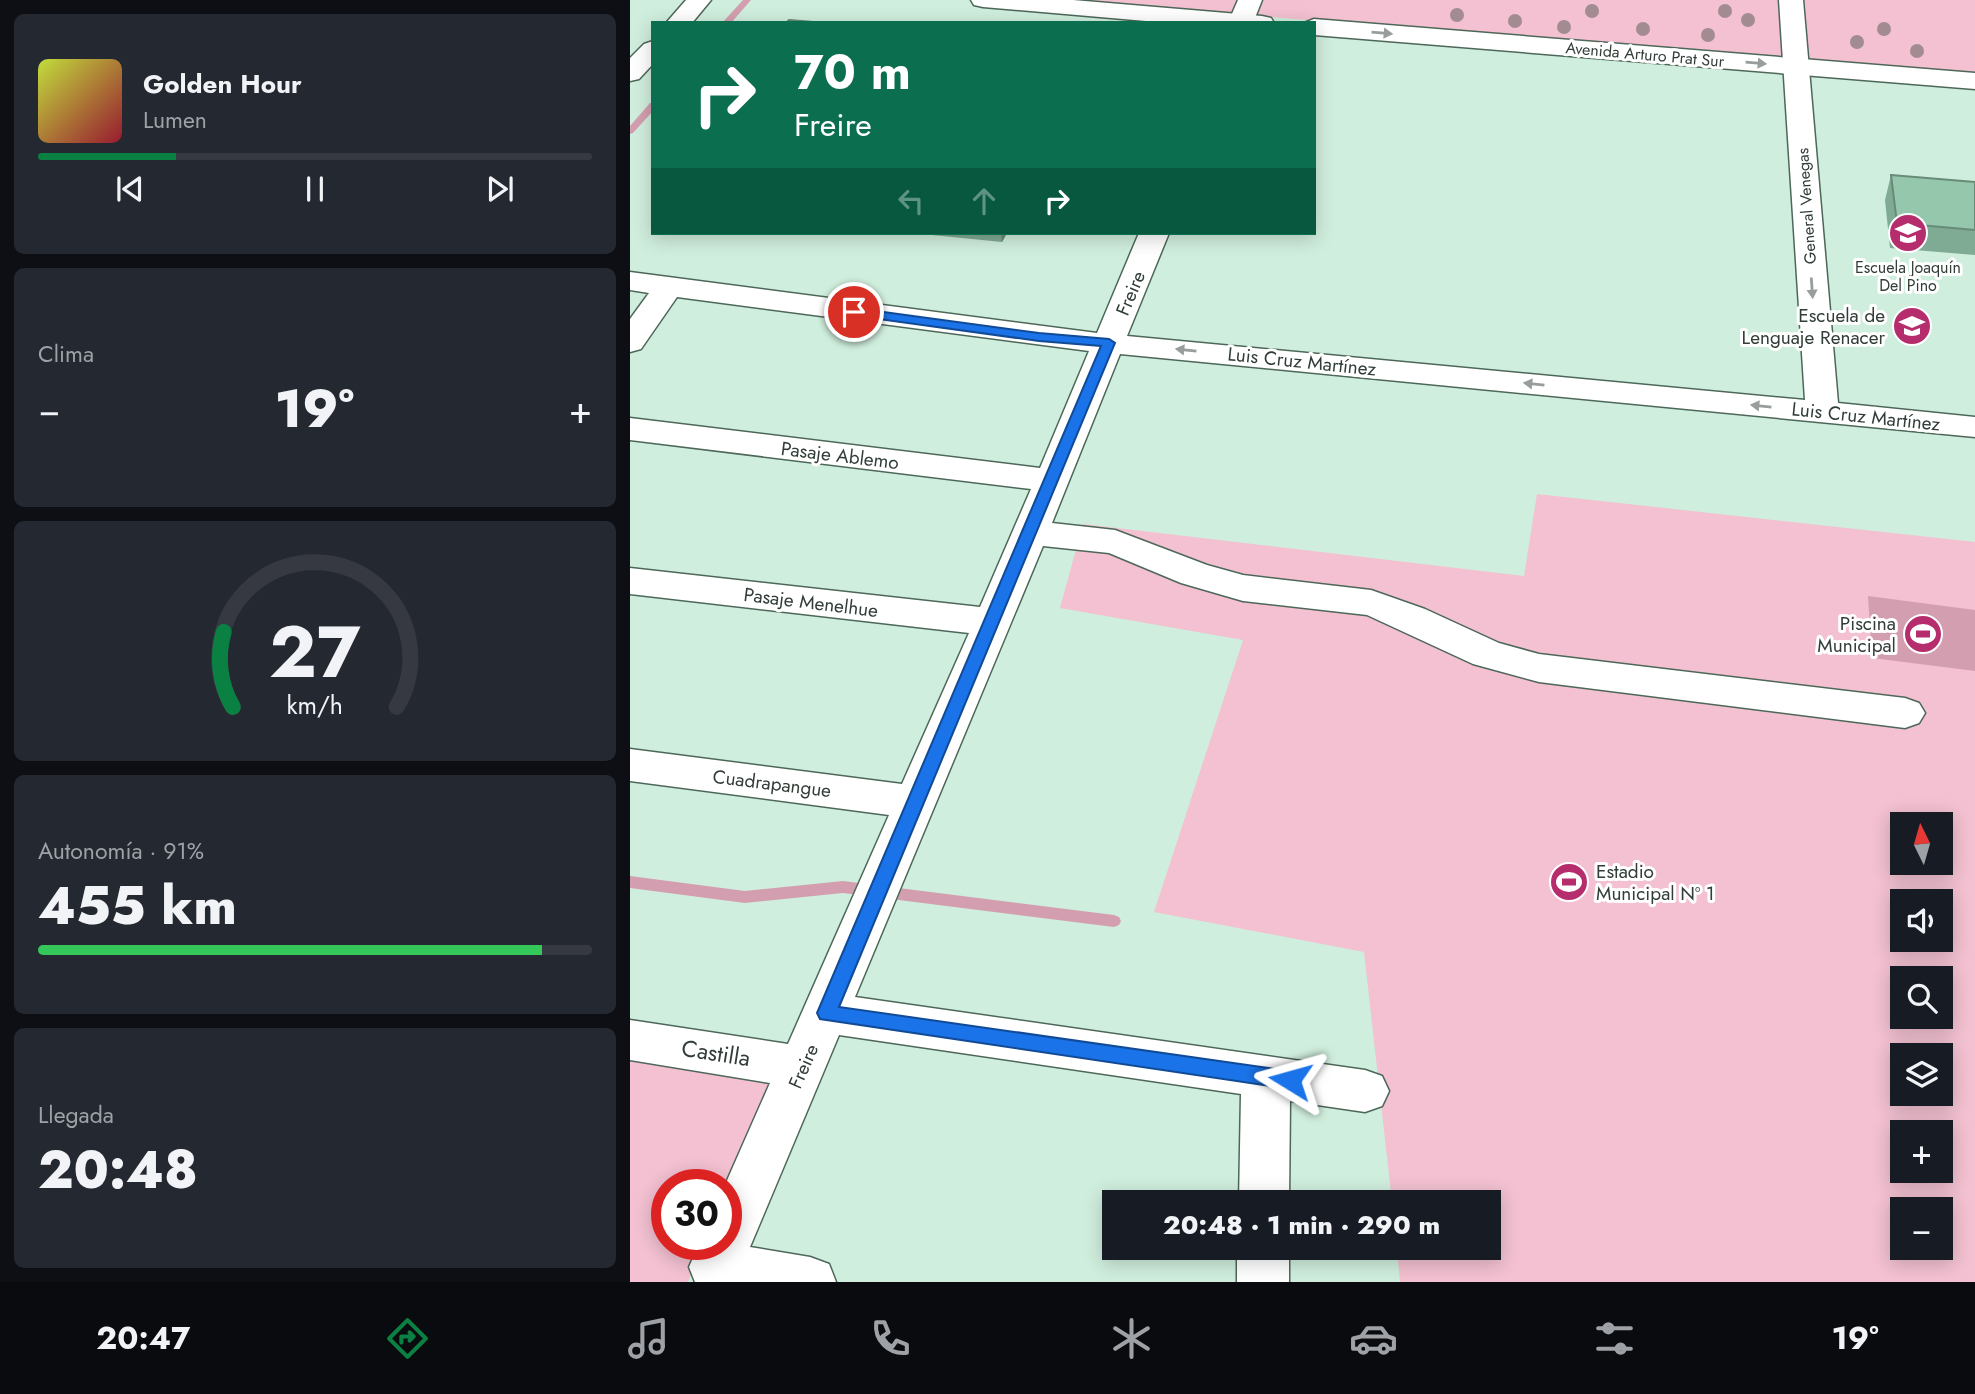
<!DOCTYPE html>
<html lang="es">
<head>
<meta charset="utf-8">
<style>
  :root { --surface:#171b24; --page:#242831; --text:#f1f3f6; --muted:#9ea1a6; --line:#363941; --accent:#0b8043 }
  body { margin:0; font-family:Jost,sans-serif; background:var(--page); color:var(--text); height:100vh; display:flex; flex-direction:column; font-size:26px; white-space:nowrap }
  * { box-sizing:border-box; margin:0 }
  p { font-size:23px; color:var(--muted) }
  .icon { flex:none; width:38px; height:38px; fill:none; stroke:currentColor; stroke-width:2; stroke-linecap:round; stroke-linejoin:round }
  .map { position:relative; flex:1; overflow:hidden }
  .panel { display:flex; flex-direction:column; gap:14px; padding:14px; background:#0d0f14; width:630px }
  .panel>* { flex:none }
  .hud { position:absolute; left:21px; top:21px; width:665px; height:214px; border-radius:0px; box-shadow:0 4px 18px #0003; background:#0b6e4f; color:#fff; overflow:hidden }
  .needle { width:46px; rotate:355deg }
  .buttons { position:absolute; left:1260px; top:812px; display:grid; gap:14px }
  .buttons a { display:grid; place-items:center; width:63px; height:63px; border-radius:0px; background:var(--surface); box-shadow:0 4px 18px #0003; font-size:35px }
  .speed { position:absolute; left:21px; top:1169px; display:flex; gap:14px; font-size:35px; font-weight:700; text-align:center }
  .speed>* { display:grid; place-content:center; width:91px; height:91px; border-radius:50%; background:var(--surface); box-shadow:0 4px 18px #0003; line-height:1 }
  .speed .limit { border:10px solid #d22; background:#fff; color:#111 }
  .pin { position:absolute; display:grid; place-items:center; width:60px; height:60px; color:#fff; margin:-30px; border:4px solid #fff; border-radius:50%; box-shadow:0 2px 7px #0007 }
  .me { position:absolute; width:77px; margin:-38px; rotate:278deg; stroke-linejoin:round; filter:drop-shadow(0 0 5px #0008) }
  .turn { display:flex; align-items:center; gap:24px; height:147px; padding:0 28px; font-size:32px }
  .turn .icon { width:91px; height:91px; stroke-width:2.5 }
  .turn b { display:block; font-size:49px; line-height:60px }
  .lanes { display:flex; align-items:center; height:66px; padding:0 28px; background:#0003; justify-content:center; gap:35px; direction:ltr }
  .lanes .off { opacity:.35 }
  .big { font-size:52px; font-weight:800; line-height:1.1 }
  .panel .card { flex:1; display:flex; flex-direction:column; justify-content:center; gap:10px; min-width:0; padding:0 24px; border-radius:10px; background:var(--page) }
  .panel .dial { align-items:center; gap:0 }
  .dial svg { height:182px; overflow:visible; fill:none; stroke:var(--line); stroke-width:7; stroke-linecap:round; text-anchor:middle }
  .dial text { fill:var(--text); stroke:none }
  .song { display:flex; align-items:center; gap:21px }
  .cover { width:84px; height:84px; border-radius:10px; background:linear-gradient(135deg,hsl(70 70% 55%),hsl(350 70% 35%)) }
  .played { height:7px; border-radius:4px; background:linear-gradient(90deg,var(--accent) 25%,var(--line) 25%) }
  .keys { display:flex; justify-content:space-around; direction:ltr }
  .heat { display:flex; justify-content:space-between; align-items:center; font-size:38px; direction:ltr }
  .charge { height:10px; border-radius:5px; background:linear-gradient(90deg,#34c759 91%,var(--line) 0) }
  .trip { position:absolute; left:472px; top:1190px; width:399px; height:70px; border-radius:0px; background:var(--surface); box-shadow:0 4px 18px #0003; font-weight:800; line-height:70px; text-align:center }
  .tab-bar { display:flex; height:112px; justify-content:space-around; align-items:center; background:#090b0e; color:var(--muted) }
  .tab-bar .icon { width:49px; height:49px }
  .tab-bar .active { color:var(--accent) }
  .tab-bar b { font-size:32px; color:var(--text) }
  main { display:flex; flex:1; min-height:0 }
  .map>svg:first-child { display:block }
  .green { fill:#f3c1d1; fill-rule:evenodd }
  .water { fill:#d39fb0 }
  .lines { fill:none; stroke-linecap:round; stroke-linejoin:round }
  .stream { fill:#d39fb0; fill-rule:evenodd }
  .minor-casing { stroke:#4d6759; stroke-width:3 }
  .major-casing { stroke:#4d6759; stroke-width:3 }
  .minor { fill:#fff; fill-rule:evenodd }
  .major { fill:#fff; fill-rule:evenodd }
  .tree { fill:#a28c92 }
  .wall { fill:#7fab94 }
  .shaded-wall { fill:#688b78 }
  .building { fill:#94c7ac; stroke:#688b78; stroke-width:2 }
  .oneway { fill:#989e9a }
  .route { fill:#1a73e8; stroke:#114b97; stroke-width:2 }
  .labels { text-anchor:middle; stroke-width:6; stroke-linejoin:round; paint-order:stroke }
  .far-street-label { font-size:16px; fill:#313d36; stroke:#fff }
  .far-poi-label { font-size:16px; fill:#313d36; stroke:#fff }
  .street-label { font-size:19px; fill:#313d36; stroke:#fff }
  .poi-label { font-size:19px; fill:#313d36; stroke:#fff; text-anchor:end }
  .near-street-label { font-size:23px; fill:#313d36; stroke:#fff }
</style>
</head>
<body>
<main>
<section class="panel">
<div class="card">
<div class="song"><i class="cover"></i><div><b>Golden Hour</b><p>Lumen</p></div></div>
<div class="played"></div>
<div class="keys"><svg class="icon" aria-label="previous" viewBox="0 0 24 24"><path d="M18 5L8 12l10 7zM5 5v14"/></svg><svg class="icon" aria-label="pause" viewBox="0 0 24 24"><path d="M8 5v14M16 5v14"/></svg><svg class="icon" aria-label="next" viewBox="0 0 24 24"><path d="M6 5l10 7-10 7zM19 5v14"/></svg></div>
</div>
<div class="card"><p>Clima</p>
<div class="heat"><a>−</a><b class="big">19°</b><a>+</a></div>
</div>
<div class="card dial"><svg viewBox="0 0 100 80">
<path d="M14 69A42 42 0 1 1 86 69"/>
<path d="M14 69A42 42 0 0 1 10 36" stroke="#0b8043"/>
<text x="50" y="56" font-size="32" font-weight="700">27</text>
<text x="50" y="72" font-size="11">km/h</text>
</svg></div>
<div class="card"><p>Autonomía · 91%</p><b class="big">455 km</b><div class="charge"></div></div>
<div class="card"><p>Llegada</p><b class="big">20:48</b></div>
</section>
<div class="map">
<svg width="1345" height="1282" viewBox="0 0 1345 1282">
  <rect width="100%" height="100%" fill="#d0eedd"/>
  <path class="green" d="M429 0H1345V74Z
    M907 494 1345 542V1282H770L767 1248H859V1202H762L734 952 524 912 613 640 430 608 453 524 894 576ZM1272 824H1311V863H1272ZM1272 901H1311V940H1272ZM1272 978H1311V1017H1272ZM1272 1055H1311V1094H1272ZM1272 1132H1311V1171H1272ZM1272 1209H1311V1248H1272Z
    M0 1052 147 1077 96 1185H37V1244H74L58 1282H0Z"/>
  <path class="water" d="M1238 596 1345 610V671L1242 658Z"/>
  <g class="lines">
    <path class="stream" d="M113 0H121L101 23H92Z
      M20 103H23V111L3 133 0 134V126Z
      M0 876 115 891 213 881 484 915 489 917 491 921 489 925 484 927 213 893 115 903 0 888Z"/>
    <defs>
      <path id="minor" d="M608 0H632L623 23H598Z
        M1149 0H1173L1208 403 1345 417V437L490 354 422 523 485 530 577 565 613 575 741 590 795 609 869 643 909 654 1275 698 1289 703 1295 713 1289 723 1275 728 909 682 843 664 737 615 613 601 551 583 479 553 413 546 225 997 735 1070 752 1076 759 1091 752 1106 735 1112 660 1101 659 1202H609L611 1094 209 1035 120 1247 180 1257 199 1264 206 1282H65L59 1267 67 1249 72 1247 71 1244H96L95 1185 140 1083 0 1060V1020L158 1044 259 815 0 781V749L272 784 339 633 0 594V568L350 607 401 489 0 440V418L410 468 459 351 47 297 11 349 0 352V319L19 293 0 290V272L467 333 509 233H539L497 336 1175 400Z
        M607 1248H659V1282H607Z"/>
      <path id="major" d="M56 0H81L62 23H36Z
        M341 0H443L632 16 641 18 644 23H539L353 7 344 5Z
        M684 19 1345 73V89L684 35V23H674Z
        M23 41V64L9 79 0 81V58L14 44Z"/>
    </defs>
    <use href="#minor" class="minor-casing"/>
    <use href="#major" class="major-casing"/>
    <use href="#minor" class="minor"/>
    <use href="#major" class="major"/>
  </g>
  <g class="tree">
    <circle cx="962" cy="11" r="7"/>
    <circle cx="1095" cy="11" r="7"/>
    <circle cx="827" cy="15" r="7"/>
    <circle cx="1118" cy="20" r="7"/>
    <circle cx="885" cy="21" r="7"/>
    <circle cx="934" cy="27" r="7"/>
    <circle cx="1013" cy="29" r="7"/>
    <circle cx="1254" cy="29" r="7"/>
    <circle cx="1078" cy="35" r="7"/>
    <circle cx="1227" cy="42" r="7"/>
    <circle cx="1287" cy="51" r="7"/>
  </g>
  <path class="wall" d="M1261 175 1345 182V255L1260 248 1255 200Z
    M282 233H377L372 242Z"/>
  <path class="shaded-wall" d="M371 233H377L372 242Z"/>
  <path class="building" d="M159 20 196 23H156Z
    M1261 175 1345 182V230L1267 223Z"/>
  <defs><path id="oneway-solid" d="M-6-.8H1V-3.2L6.5 0L1 3.2V.8H-6Z" transform="scale(1.75)"/></defs>
  <g class="oneway">
    <use href="#oneway-solid" transform="translate(752 33) rotate(5)"/>
    <use href="#oneway-solid" transform="translate(1126 63) rotate(5)"/>
    <use href="#oneway-solid" transform="translate(1182 288) rotate(86)"/>
    <use href="#oneway-solid" transform="translate(556 350) rotate(-174)"/>
    <use href="#oneway-solid" transform="translate(904 384) rotate(-174)"/>
    <use href="#oneway-solid" transform="translate(1131 406) rotate(-174)"/>
  </g>
  <path class="route" d="M224 308 409 333 479 339 485 343 209 1007 660 1071 667 1074 670 1080 667 1086 660 1089 190 1019 187 1013 471 346 409 341 219 315V309Z"/>
  <defs>
    <symbol id="school-disc" viewBox="-11 -11 22 22"><circle r="9.5" fill="#b52d6c" stroke="#fff"/><path d="M0-5L7-2L0 1L-7-2ZM-4 1L0 2.5L4 1V4Q0 6-4 4Z" fill="#fff"/></symbol>
    <symbol id="stadium-disc" viewBox="-11 -11 22 22"><circle r="9.5" fill="#b52d6c" stroke="#fff"/><path d="M0-5a6.5 5 0 1 0 0 10a6.5 5 0 1 0 0-10ZM-3.5-1.8h7v3.6h-7Z" fill="#fff"/></symbol>
  </defs>
  <g fill-rule="evenodd">
    <use href="#school-disc" x="1256" y="211" width="44" height="44"/>
    <use href="#school-disc" x="1260" y="304" width="44" height="44"/>
    <use href="#stadium-disc" x="1271" y="612" width="44" height="44"/>
    <use href="#stadium-disc" x="917" y="860" width="44" height="44"/>
  </g>
  <g class="labels">
    <g class="far-street-label">
      <text transform="translate(1015 54) rotate(5)" y="6">Avenida Arturo Prat Sur</text>
      <text transform="translate(1176 206) rotate(-94)" y="6">General Venegas</text>
    </g>
    <g class="far-poi-label">
      <text x="1278" y="273">Escuela Joaquín<tspan x="1278" dy="18">Del Pino</tspan></text>
    </g>
    <g class="street-label">
      <text transform="translate(500 293) rotate(-67)" y="7">Freire</text>
      <text transform="translate(672 361) rotate(6)" y="7">Luis Cruz Martínez</text>
      <text transform="translate(1236 416) rotate(6)" y="7">Luis Cruz Martínez</text>
      <text transform="translate(210 455) rotate(7)" y="7">Pasaje Ablemo</text>
      <text transform="translate(181 602) rotate(7)" y="7">Pasaje Menelhue</text>
      <text transform="translate(142 783) rotate(7)" y="7">Cuadrapangue</text>
      <text transform="translate(173 1066) rotate(-66)" y="7">Freire</text>
    </g>
    <g class="poi-label">
      <text x="1255" y="322">Escuela de<tspan x="1255" dy="22">Lenguaje Renacer</tspan></text>
      <text x="1266" y="630">Piscina<tspan x="1266" dy="22">Municipal</tspan></text>
      <text x="966" y="878" text-anchor="start">Estadio<tspan x="966" dy="22">Municipal Nº 1</tspan></text>
    </g>
    <g class="near-street-label">
      <text transform="translate(86 1053) rotate(9)" y="8">Castilla</text>
    </g>
  </g>
</svg>
<div class="buttons">
<a><svg class="needle" viewBox="-14 -14 28 28"><path d="M0-13l5 13h-10z" fill="#e53935"/><path d="M0 13l5-13h-10z" fill="#9ea1a6"/></svg></a>
<a><svg class="icon" aria-label="sound" viewBox="0 0 24 24"><path d="M4 9h4l5-4v14l-5-4H4zM17 9q2 3 0 6"/></svg></a>
<a><svg class="icon" aria-label="search" viewBox="0 0 24 24"><circle cx="10" cy="10" r="6"/><path d="M15 15l6 6"/></svg></a>
<a><svg class="icon" aria-label="layers" viewBox="0 0 24 24"><path d="M12 4l9 5-9 5-9-5zM3 14l9 5 9-5"/></svg></a>
<a>+</a>
<a>−</a>
</div>
<div class="speed"><div class="limit">30</div></div>
<div class="pin" style="left:224px;top:312px;background:#d93025"><svg class="icon" aria-label="arrive" viewBox="0 0 24 24"><path d="M6 21V4h12l-3 4 3 4H6"/></svg></div>
<svg class="me" style="left:660px;top:1080px" viewBox="-20 -20 40 40"><path d="M0-17L14 15 0 8-14 15z" fill="#1a73e8" stroke="#fff" stroke-width="4"/></svg>
<div class="trip">20:48 · 1 min · 290 m</div>
<div class="hud">
<div class="turn"><svg class="icon" aria-label="right" viewBox="0 0 24 24"><path d="M7 20v-9h11M14 6l5 5-5 5"/></svg><div><b>70 m</b>Freire</div></div>
<div class="lanes"><svg class="icon off" aria-label="left" viewBox="0 0 24 24"><path d="M17 20v-9H6M10 6l-5 5 5 5"/></svg><svg class="icon off" aria-label="ahead" viewBox="0 0 24 24"><path d="M12 20V5M6 11l6-6 6 6"/></svg><svg class="icon" aria-label="right" viewBox="0 0 24 24"><path d="M7 20v-9h11M14 6l5 5-5 5"/></svg></div>
</div>
</div>
</main>
<nav class="tab-bar">
<b>20:47</b>
<svg class="icon active" aria-label="directions" viewBox="0 0 24 24"><path d="M12 3l9 9-9 9-9-9zM9 14v-3h6M13 9l2 2-2 2"/></svg>
<svg class="icon" aria-label="music" viewBox="0 0 24 24"><path d="M9 18V5l10-2v13"/><circle cx="6" cy="18" r="3"/><circle cx="16" cy="16" r="3"/></svg>
<svg class="icon" aria-label="phone" viewBox="0 0 24 24"><path d="M5 4h4l2 5-3 2q2 4 5 5l2-3 5 2v4C11 20 4 13 5 4z"/></svg>
<svg class="icon" aria-label="climate" viewBox="0 0 24 24"><path d="M12 3v18M4 7l16 10M4 17L20 7"/></svg>
<svg class="icon" aria-label="car" viewBox="0 0 24 24"><path d="M5 17H2v-5l4-1 3-4h7l3 4 3 1v5h-3M9 17h6M6 11h13"/><circle cx="7" cy="17" r="2"/><circle cx="17" cy="17" r="2"/></svg>
<svg class="icon" aria-label="filters" viewBox="0 0 24 24"><path d="M4 7h16M4 17h16"/><circle cx="9" cy="7" r="2"/><circle cx="15" cy="17" r="2"/></svg>
<b>19°</b>
</nav>
</body>
</html>
